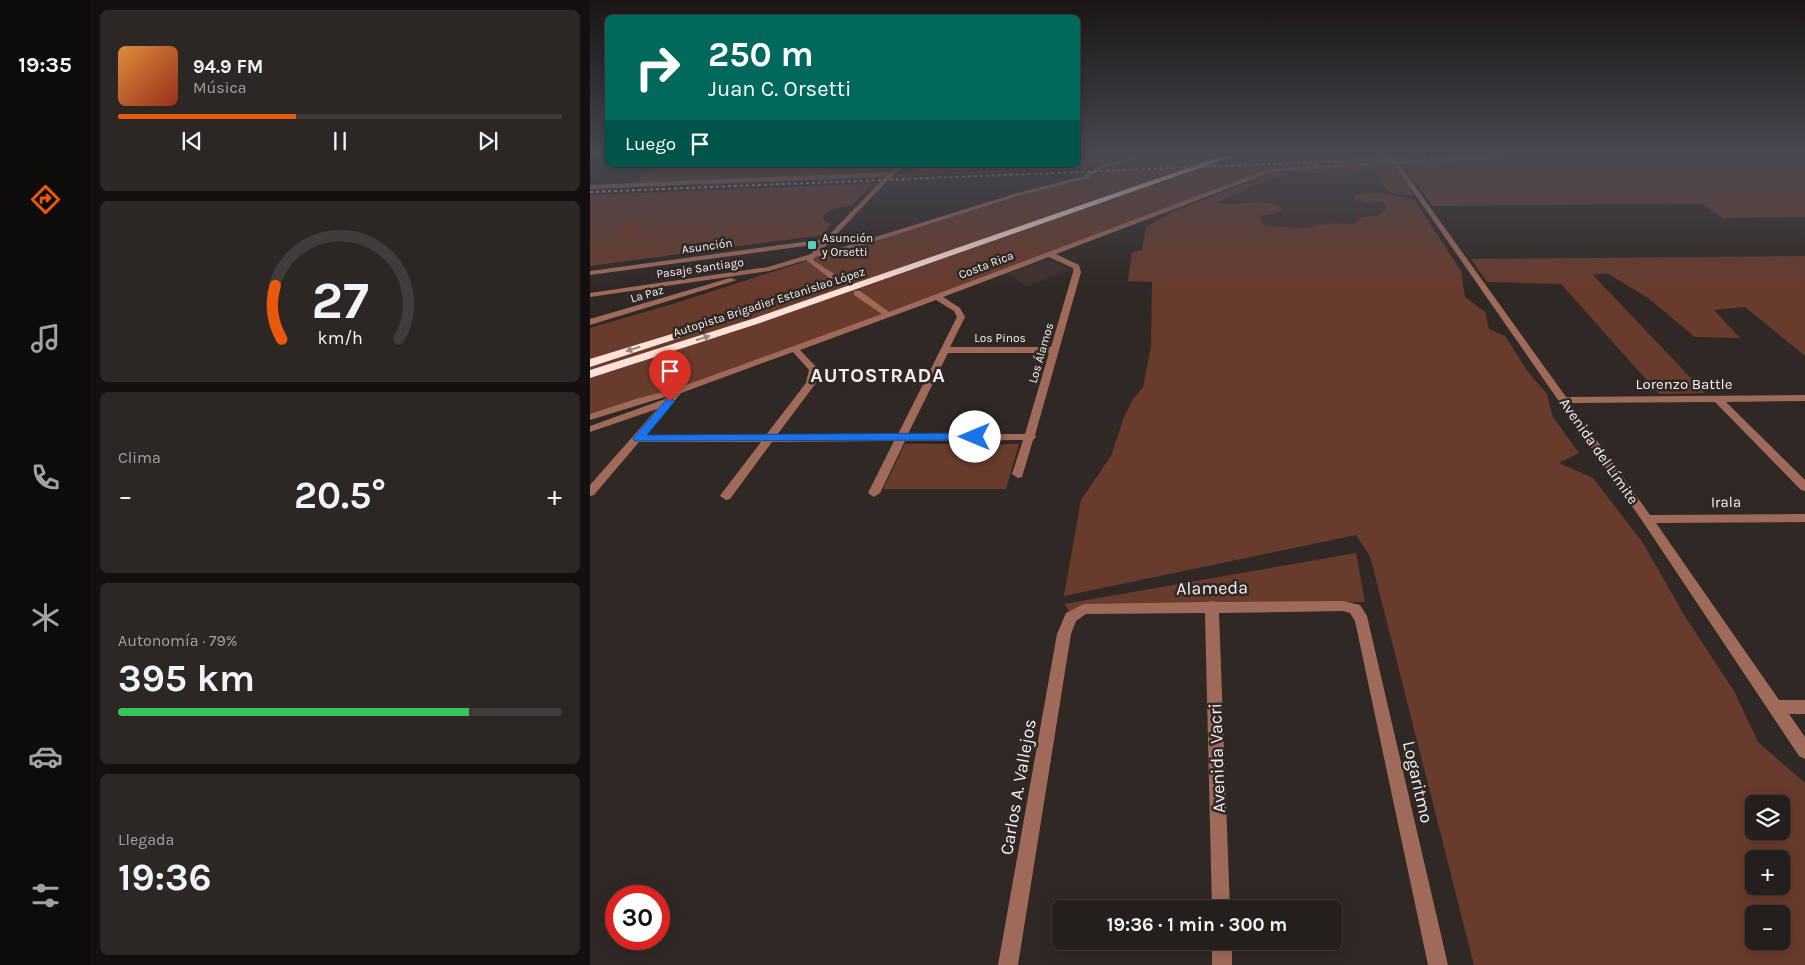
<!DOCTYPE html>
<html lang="es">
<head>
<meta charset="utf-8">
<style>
  :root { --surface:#241e1c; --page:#2c2725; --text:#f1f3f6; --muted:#a3a2a3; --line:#413c3b; --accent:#ea580c }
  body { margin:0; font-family:Karla,sans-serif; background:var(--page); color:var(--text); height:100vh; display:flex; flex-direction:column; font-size:19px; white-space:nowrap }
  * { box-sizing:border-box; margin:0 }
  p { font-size:16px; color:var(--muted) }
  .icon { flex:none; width:28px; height:28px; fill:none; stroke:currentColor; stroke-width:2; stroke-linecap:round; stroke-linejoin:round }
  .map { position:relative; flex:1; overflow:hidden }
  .panel { display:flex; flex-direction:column; gap:10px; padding:10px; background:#14100f; width:500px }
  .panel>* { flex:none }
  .hud { position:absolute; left:15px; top:15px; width:475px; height:152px; border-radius:8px; box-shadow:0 2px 12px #0003,0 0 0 1px var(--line); background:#00695c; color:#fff; overflow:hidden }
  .buttons { position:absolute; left:1155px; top:795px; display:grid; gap:10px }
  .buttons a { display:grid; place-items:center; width:45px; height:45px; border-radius:8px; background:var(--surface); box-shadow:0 2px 12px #0003,0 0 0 1px var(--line); font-size:25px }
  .speed { position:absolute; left:15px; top:885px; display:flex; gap:10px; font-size:25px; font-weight:700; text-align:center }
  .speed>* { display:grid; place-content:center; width:65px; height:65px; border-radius:50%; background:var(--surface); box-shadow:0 2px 12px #0003,0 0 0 1px var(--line); line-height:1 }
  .speed .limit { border:8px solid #d22; background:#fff; color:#111 }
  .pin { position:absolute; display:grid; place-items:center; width:42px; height:42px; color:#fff; margin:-51px -21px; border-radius:50% 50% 50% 0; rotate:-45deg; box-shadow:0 0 5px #0007 }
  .pin .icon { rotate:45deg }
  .me { position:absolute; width:55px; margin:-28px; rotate:270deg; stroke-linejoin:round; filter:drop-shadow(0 0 4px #0008) }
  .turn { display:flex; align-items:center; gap:18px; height:105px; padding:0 20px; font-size:22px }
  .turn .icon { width:65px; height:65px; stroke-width:2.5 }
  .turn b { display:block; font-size:35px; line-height:42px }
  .then { display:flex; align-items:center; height:48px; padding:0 20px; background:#0003; gap:10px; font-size:19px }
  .big { font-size:38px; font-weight:700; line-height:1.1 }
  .panel .card { flex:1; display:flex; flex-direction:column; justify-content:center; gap:8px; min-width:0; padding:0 18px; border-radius:8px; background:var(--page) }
  .panel .dial { align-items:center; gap:0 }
  .dial svg { height:130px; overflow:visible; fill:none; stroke:var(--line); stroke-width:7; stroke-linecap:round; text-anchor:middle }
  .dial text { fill:var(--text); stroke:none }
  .song { display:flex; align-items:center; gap:15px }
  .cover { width:60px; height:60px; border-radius:8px; background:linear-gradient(135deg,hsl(30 70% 55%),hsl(10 70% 35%)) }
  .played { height:5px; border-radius:2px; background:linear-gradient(90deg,var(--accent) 40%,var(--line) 40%) }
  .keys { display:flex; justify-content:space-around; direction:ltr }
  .heat { display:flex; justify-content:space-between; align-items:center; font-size:28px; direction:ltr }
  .charge { height:8px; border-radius:4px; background:linear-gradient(90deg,#34c759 79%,var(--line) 0) }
  .trip { position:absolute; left:462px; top:900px; width:290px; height:50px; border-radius:8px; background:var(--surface); box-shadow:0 2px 12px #0003,0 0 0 1px var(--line); font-weight:700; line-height:50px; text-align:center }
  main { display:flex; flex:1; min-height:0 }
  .menu { display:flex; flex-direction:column; width:90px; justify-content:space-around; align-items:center; background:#0e0c0b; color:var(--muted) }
  .menu .icon { width:35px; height:35px }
  .menu .on { color:var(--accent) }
  .menu b { font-size:22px; color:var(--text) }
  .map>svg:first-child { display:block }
  .built { fill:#3e2f2b }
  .green { fill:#693b2d; fill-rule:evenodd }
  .water { fill:#7b341f }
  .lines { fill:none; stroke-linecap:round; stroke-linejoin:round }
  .stream { stroke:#7b341f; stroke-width:2 }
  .minor-tunnel { stroke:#4e4643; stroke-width:8; stroke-dasharray:8 4; stroke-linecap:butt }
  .minor { fill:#a06a5a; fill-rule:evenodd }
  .highway { fill:#fee2da; fill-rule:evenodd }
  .rail { stroke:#bdb7b5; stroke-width:2; stroke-dasharray:3 3; stroke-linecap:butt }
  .oneway { fill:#978580 }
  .route { fill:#1a73e8; stroke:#114b97 }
  .poi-dot { fill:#56cec3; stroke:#302825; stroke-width:2 }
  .labels { text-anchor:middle; stroke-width:5; stroke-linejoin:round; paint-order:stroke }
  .far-poi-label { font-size:12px; fill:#f5f0ee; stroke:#302825; text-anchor:start }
  .far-street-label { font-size:12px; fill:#f5f0ee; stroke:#302825 }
  .street-label { font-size:15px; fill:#f5f0ee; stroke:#302825 }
  .near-street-label { font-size:18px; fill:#f5f0ee; stroke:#302825 }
  .district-label { font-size:20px; font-weight:bold; letter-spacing:1px; fill:#f5f0ee; stroke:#302825 }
</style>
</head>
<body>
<main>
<nav class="menu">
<b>19:35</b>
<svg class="icon on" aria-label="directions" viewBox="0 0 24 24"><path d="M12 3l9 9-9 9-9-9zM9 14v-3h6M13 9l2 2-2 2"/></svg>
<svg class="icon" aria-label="music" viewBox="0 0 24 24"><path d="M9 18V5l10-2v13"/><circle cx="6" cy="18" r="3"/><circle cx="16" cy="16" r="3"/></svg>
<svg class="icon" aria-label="phone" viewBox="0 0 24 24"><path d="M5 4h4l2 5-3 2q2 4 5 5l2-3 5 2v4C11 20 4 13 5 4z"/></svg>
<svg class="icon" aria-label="climate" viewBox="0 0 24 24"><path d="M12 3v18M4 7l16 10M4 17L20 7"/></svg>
<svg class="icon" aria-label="car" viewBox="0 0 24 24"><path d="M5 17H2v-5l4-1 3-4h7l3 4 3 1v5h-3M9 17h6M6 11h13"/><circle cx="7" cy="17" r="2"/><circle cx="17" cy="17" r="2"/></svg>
<svg class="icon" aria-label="filters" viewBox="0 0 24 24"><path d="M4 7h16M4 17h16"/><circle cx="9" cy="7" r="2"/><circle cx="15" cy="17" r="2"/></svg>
</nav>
<section class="panel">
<div class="card">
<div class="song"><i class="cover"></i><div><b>94.9 FM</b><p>Música</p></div></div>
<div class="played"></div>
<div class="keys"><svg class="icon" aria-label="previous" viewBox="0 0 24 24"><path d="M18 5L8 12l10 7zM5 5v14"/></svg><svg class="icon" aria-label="pause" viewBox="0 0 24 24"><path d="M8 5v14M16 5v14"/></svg><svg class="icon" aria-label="next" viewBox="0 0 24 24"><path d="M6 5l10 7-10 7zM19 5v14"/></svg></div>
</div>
<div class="card dial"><svg viewBox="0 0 100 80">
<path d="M14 69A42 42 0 1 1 86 69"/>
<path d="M14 69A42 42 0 0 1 10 36" stroke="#ea580c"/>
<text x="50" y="56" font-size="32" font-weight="700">27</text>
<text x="50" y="72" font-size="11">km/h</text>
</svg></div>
<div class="card"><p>Clima</p>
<div class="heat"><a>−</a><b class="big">20.5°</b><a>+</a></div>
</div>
<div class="card"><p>Autonomía · 79%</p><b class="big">395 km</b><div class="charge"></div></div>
<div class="card"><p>Llegada</p><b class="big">19:36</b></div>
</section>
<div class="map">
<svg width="1215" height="965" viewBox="0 0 1215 965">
  <rect width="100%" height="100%" fill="#302825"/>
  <path class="built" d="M706 172 739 174 786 172 793 179 791 184 803 196 790 193 778 203 793 202 796 209 787 216 772 217 765 224 740 223 713 228 673 225 668 216 684 214 693 211 688 205 675 202 636 205 627 202 658 187Z
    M458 259 477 268 479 270 437 287 416 274Z"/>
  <path class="green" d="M488 153H536V156L509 165 470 166 488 165Z
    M556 153H799L805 162 681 170 88 391 0 417V328L86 303 219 260 222 256 512 173 515 168Z
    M1039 153H1215V217L1133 218 1112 204 843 206 812 164Z
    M64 165H305L296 173 46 183Z
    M327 165H468L320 173Z
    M799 165 807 168 825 196 801 193 791 184 793 179 786 172 739 174 706 172 658 187 628 202C649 209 675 194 694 210L684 214 669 216 673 225 713 228 740 223 765 224 772 217 787 216 796 209 793 202 778 203 763 199 767 194 790 193 824 199 871 271 875 297 895 312 899 329 915 336 938 372 957 394 963 417 989 453 969 463 1003 478 1053 543 1093 613 1144 691 1168 742 1215 783V965H884L780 556 766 535 474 596 491 500 521 456 534 417 543 399 553 387 561 347 562 282 538 281 542 252 552 250 556 227 582 212 682 173 719 168ZM1164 804H1191V831H1164ZM1164 859H1191V886H1164ZM1164 914H1191V941H1164Z
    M283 184 262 205 243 209 233 216 234 221 241 224 233 235 0 266V195Z
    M1215 256V356L1155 307 1124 310 1150 338 1105 337 1058 298 1017 273 1003 275 1115 393 1069 394 971 284 897 282 881 259Z
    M315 444H429L416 489H293Z
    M766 553 775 602 623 603 480 612 474 604Z"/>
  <path class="water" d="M52 219 64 220 51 223 41 230 53 234 40 238 28 237 35 231 38 224Z"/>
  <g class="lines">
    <path class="stream" d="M517 167 545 166
      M361 173 501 167
      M308 175 351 173
      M110 184 294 177"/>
    <path class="minor-tunnel" d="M249 281 267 293"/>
    <path class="minor" d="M2 153H8L0 160V155Z
      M549 153H558L511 169 498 178 428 196 257 250 225 257 223 260 252 279V283H246L216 260 179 271 0 297V293L178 267 221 254 230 244 0 275V271L235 239 296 176 0 189V185L300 172 309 165H315L297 181 230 252 253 247 424 194 494 176 507 167Z
      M797 153H802L807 161 958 153H1007L809 164 976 397 1215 395V401L1136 402 1215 480V491L1211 490 1125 402 980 403 1060 515 1215 514V522L1066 523 1189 700H1215V714H1199L1215 737V759L1209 756 1053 522 804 164 682 172 466 254 489 265 491 272 445 435 446 437 443 440 432 477 428 478 422 474 433 440 315 441 290 493 284 497 278 493 304 441 182 442 140 499 136 500 130 496 132 493 171 442H49L4 495 0 496V485L67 409 0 432V426L75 399 78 396 0 420V414L49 398 85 389 292 314 264 295V291H270L299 312 679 169 802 161ZM459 257 483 268V272L461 347H360L375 317 370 308 353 297ZM346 300 364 311 367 317 308 434 187 435 226 383 229 370 210 350ZM203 352 219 370 216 383 176 435 55 436 91 393ZM358 353H459L435 434H318Z
      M140 278 147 280 0 325V319Z
      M622 601 626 602 753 601 770 605 777 616 858 965H838L765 621 760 613 753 611 629 613 640 909H622L615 613 496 614 486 621 481 634 428 965H408L467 634 476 613 494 604 617 602Z
      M622 941H642V965H622Z"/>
    <path class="highway" d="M641 153H652L170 323 0 378V370L162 319Z
      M85 333 91 336 89 338 0 367V359Z"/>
    <path class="rail" d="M0 192 949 153"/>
  </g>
  <defs><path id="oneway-solid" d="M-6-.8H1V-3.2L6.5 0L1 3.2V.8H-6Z" transform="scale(1.25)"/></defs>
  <g class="oneway">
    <use href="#oneway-solid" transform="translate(113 338) rotate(-18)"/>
    <use href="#oneway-solid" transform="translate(43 349) rotate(163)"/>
  </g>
  <linearGradient id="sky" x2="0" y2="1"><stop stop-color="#1a1614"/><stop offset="0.53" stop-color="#484851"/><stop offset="1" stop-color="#484851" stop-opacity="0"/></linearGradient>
  <rect width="1215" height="289" fill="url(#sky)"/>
  <path class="route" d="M80 398 85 401 57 435 385 433 391 437 385 440 45 441 43 439 45 436 77 399Z"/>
  <rect class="poi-dot" x="217" y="240" width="10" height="10" rx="2.5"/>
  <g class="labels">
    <g class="far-poi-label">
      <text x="232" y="242">Asunción<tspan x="232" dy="14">y Orsetti</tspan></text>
    </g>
    <g class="far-street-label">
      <text transform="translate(117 246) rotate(-8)" y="4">Asunción</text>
      <text transform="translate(396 265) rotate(-21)" y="4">Costa Rica</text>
      <text transform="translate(110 268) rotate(-8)" y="4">Pasaje Santiago</text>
      <text transform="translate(57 294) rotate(-16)" y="4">La Paz</text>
      <text transform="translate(179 302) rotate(-18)" y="4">Autopista Brigadier Estanislao López</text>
      <text x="410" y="342">Los Pinos</text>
      <text transform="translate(451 353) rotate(-74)" y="4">Los Álamos</text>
    </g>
    <g class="street-label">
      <text x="1094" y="389">Lorenzo Battle</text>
      <text transform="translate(1009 451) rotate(55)" y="5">Avenida del Límite</text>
      <text transform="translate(1136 502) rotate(-1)" y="5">Irala</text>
    </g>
    <g class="near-street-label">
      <text transform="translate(622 588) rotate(-1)" y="6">Alameda</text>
      <text transform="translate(627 758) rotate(-92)" y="6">Avenida Vacri</text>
      <text transform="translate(828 782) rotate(77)" y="6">Logaritmo</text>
      <text transform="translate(428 787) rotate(-80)" y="6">Carlos A. Vallejos</text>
    </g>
    <g class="district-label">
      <text x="288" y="382">AUTOSTRADA</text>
    </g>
  </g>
</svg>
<div class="buttons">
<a><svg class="icon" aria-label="layers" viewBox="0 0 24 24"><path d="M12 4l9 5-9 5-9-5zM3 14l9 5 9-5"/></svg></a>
<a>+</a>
<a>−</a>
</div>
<div class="speed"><div class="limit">30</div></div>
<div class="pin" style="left:80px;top:401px;background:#d93025"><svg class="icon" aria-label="arrive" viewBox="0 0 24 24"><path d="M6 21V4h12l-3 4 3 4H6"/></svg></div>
<svg class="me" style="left:385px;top:437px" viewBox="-20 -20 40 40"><circle r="19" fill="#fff"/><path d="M0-13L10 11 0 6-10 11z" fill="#1a73e8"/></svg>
<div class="trip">19:36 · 1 min · 300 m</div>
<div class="hud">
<div class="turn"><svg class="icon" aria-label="right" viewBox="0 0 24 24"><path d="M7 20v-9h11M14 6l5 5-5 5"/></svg><div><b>250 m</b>Juan C. Orsetti</div></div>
<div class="then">Luego<svg class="icon" aria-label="arrive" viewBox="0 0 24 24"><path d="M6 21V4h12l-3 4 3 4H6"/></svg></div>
</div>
</div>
</main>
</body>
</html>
